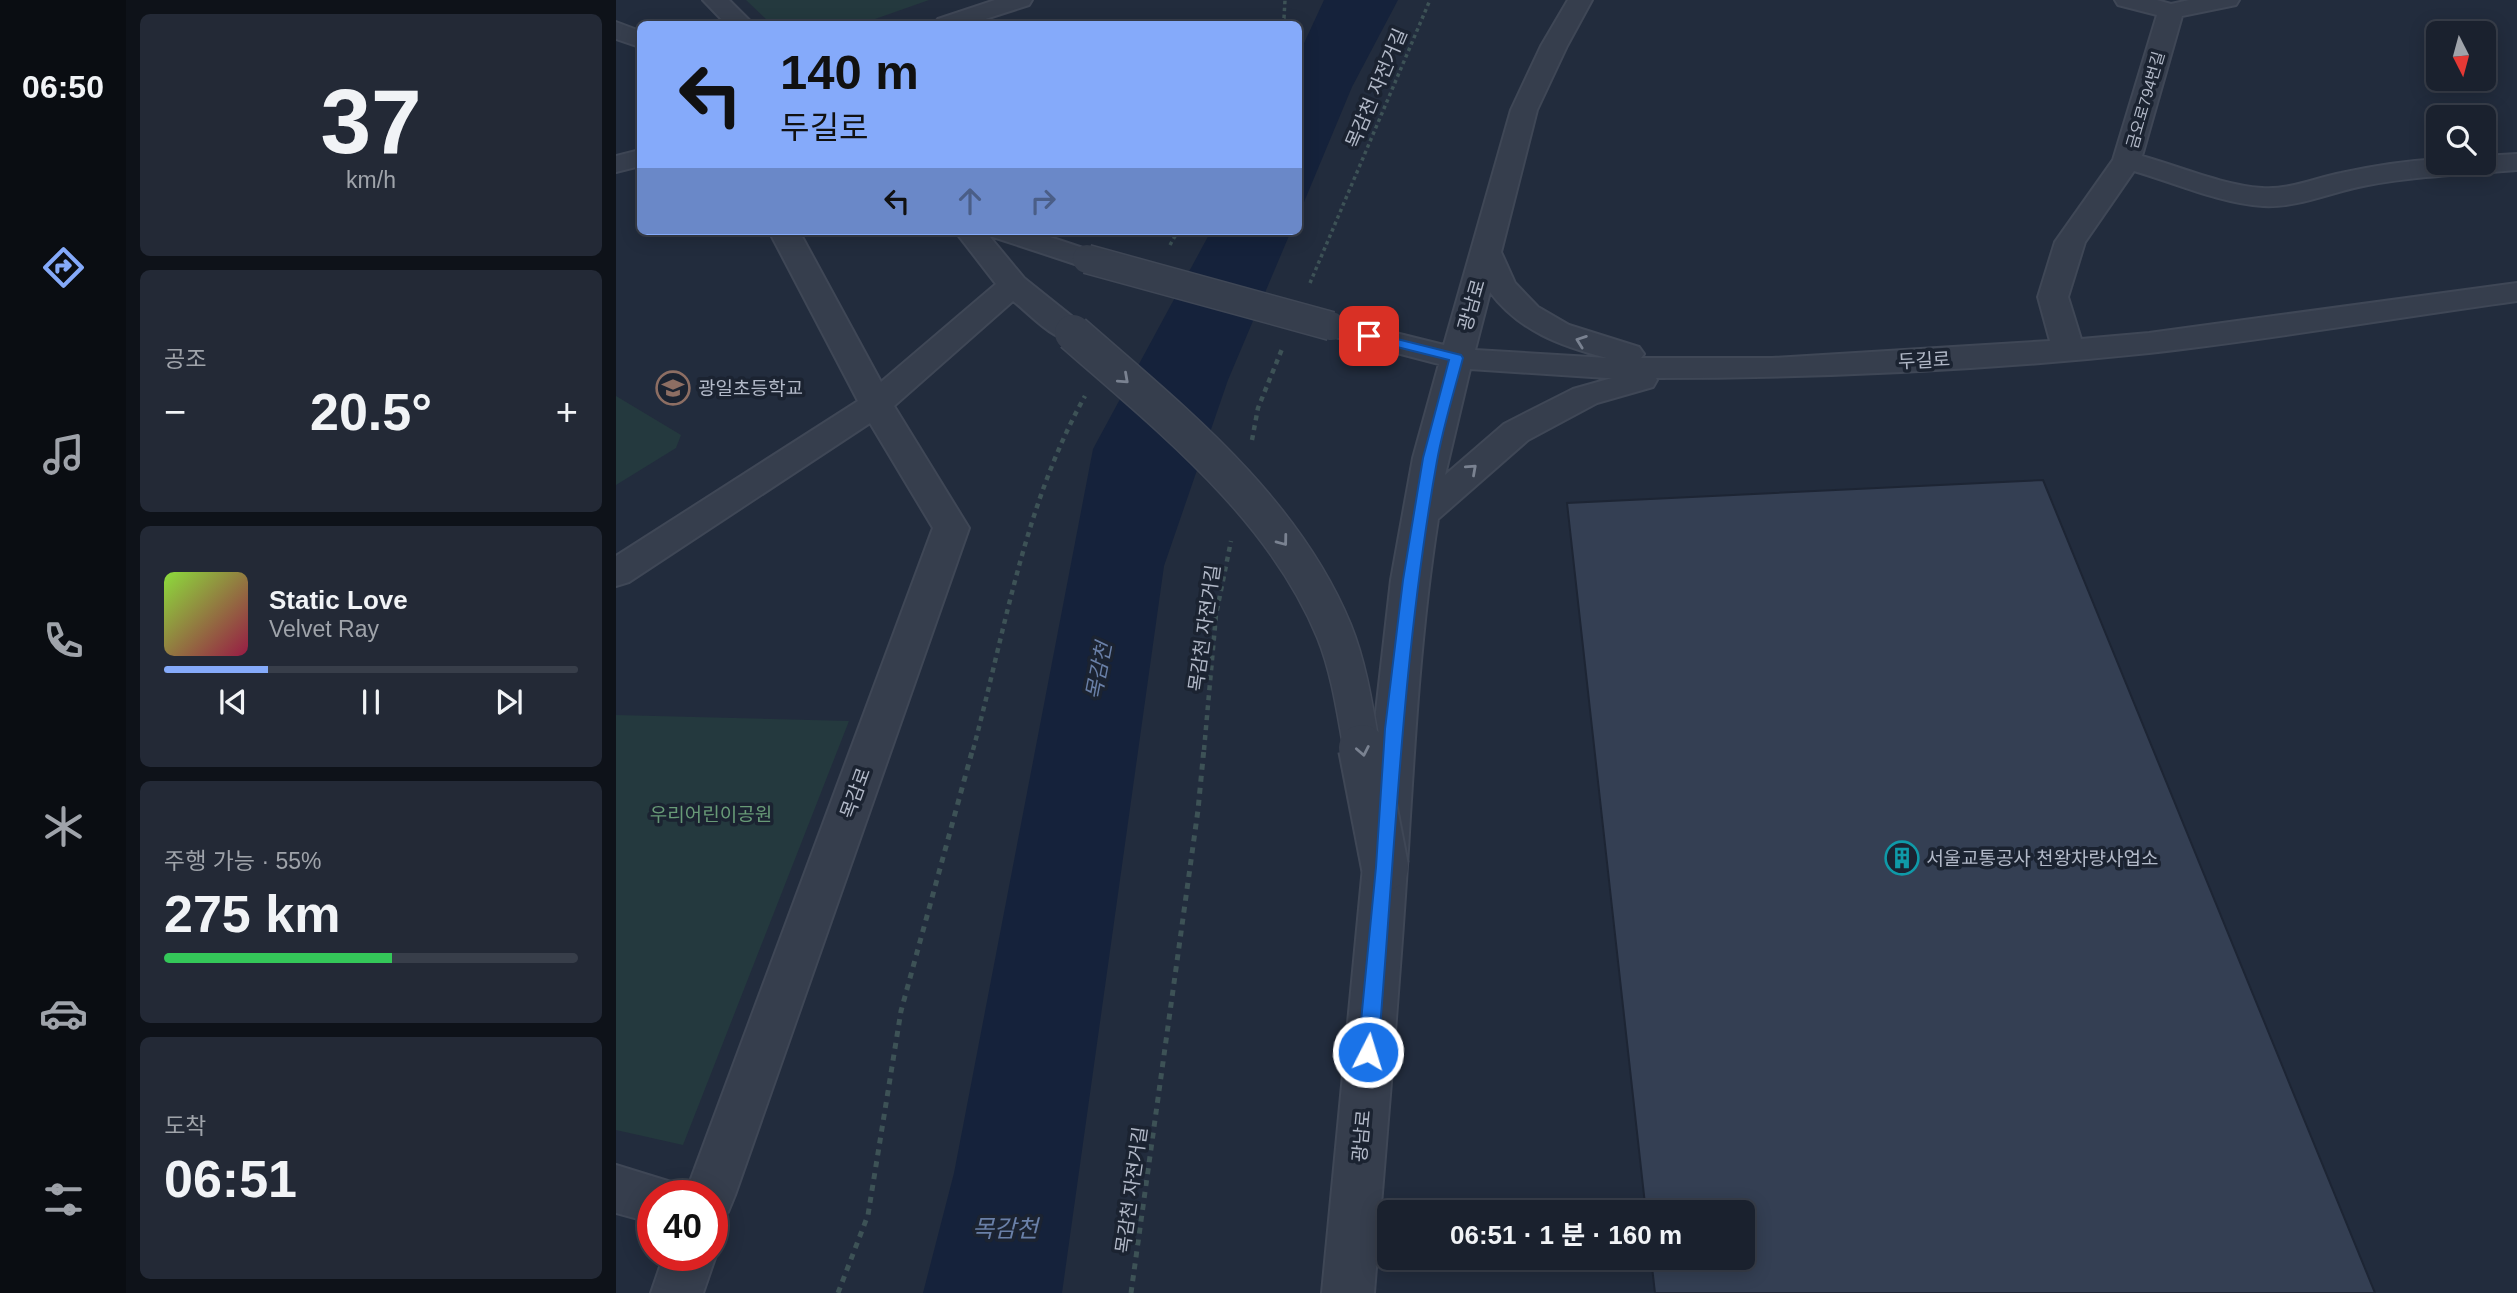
<!DOCTYPE html>
<html lang="ko">
<head>
<meta charset="utf-8">
<style>
  :root { --surface:#1a212e; --page:#232936; --text:#f1f3f6; --muted:#9fa3aa; --line:#383e4a; --accent:#85aafa }
  body { margin:0; font-family:Arial,"Noto Sans KR",sans-serif; background:var(--page); color:var(--text); height:100vh; display:flex; flex-direction:column; font-size:26px; white-space:nowrap }
  * { box-sizing:border-box; margin:0 }
  p { font-size:23px; color:var(--muted) }
  .icon { flex:none; width:38px; height:38px; fill:none; stroke:currentColor; stroke-width:2; stroke-linecap:round; stroke-linejoin:round }
  .map { position:relative; flex:1; overflow:hidden }
  .drawer { display:flex; flex-direction:column; gap:14px; padding:14px; background:#0e1219; width:490px }
  .drawer>* { flex:none }
  .hud { position:absolute; left:21px; top:21px; width:665px; height:214px; border-radius:10px; box-shadow:0 4px 18px #0003,0 0 0 2px var(--line); background:#85aafa; color:#111; overflow:hidden }
  .needle { width:46px; rotate:174deg }
  .buttons { position:absolute; left:1810px; top:21px; display:grid; gap:14px }
  .buttons a { display:grid; place-items:center; width:70px; height:70px; border-radius:10px; background:var(--surface); box-shadow:0 4px 18px #0003,0 0 0 2px var(--line); font-size:35px }
  .speed { position:absolute; left:21px; top:1180px; display:flex; gap:14px; font-size:35px; font-weight:700; text-align:center }
  .speed>* { display:grid; place-content:center; width:91px; height:91px; border-radius:50%; background:var(--surface); box-shadow:0 4px 18px #0003,0 0 0 2px var(--line); line-height:1 }
  .speed .limit { border:10px solid #d22; background:#fff; color:#111 }
  .pin { position:absolute; display:grid; place-items:center; width:60px; height:60px; color:#fff; margin:-30px; border-radius:14px; box-shadow:0 4px 10px #0006 }
  .me { position:absolute; width:77px; margin:-38px; rotate:5deg; stroke-linejoin:round; filter:drop-shadow(0 0 5px #0008) }
  .turn { display:flex; align-items:center; gap:24px; height:147px; padding:0 28px; font-size:32px }
  .turn .icon { width:91px; height:91px; stroke-width:2.5 }
  .turn b { display:block; font-size:49px; line-height:60px }
  .lanes { display:flex; align-items:center; height:66px; padding:0 28px; background:#0003; justify-content:center; gap:35px; direction:ltr }
  .lanes .off { opacity:.35 }
  .big { font-size:52px; font-weight:700; line-height:1.1 }
  .drawer .card { flex:1; display:flex; flex-direction:column; justify-content:center; gap:10px; min-width:0; padding:0 24px; border-radius:10px; background:var(--page) }
  .drawer .dial { align-items:center; gap:0 }
  .dial b { font-size:91px; line-height:1 }
  .song { display:flex; align-items:center; gap:21px }
  .cover { width:84px; height:84px; border-radius:10px; background:linear-gradient(135deg,hsl(90 70% 55%),hsl(340 70% 35%)) }
  .played { height:7px; border-radius:4px; background:linear-gradient(90deg,var(--accent) 25%,var(--line) 25%) }
  .keys { display:flex; justify-content:space-around; direction:ltr }
  .heat { display:flex; justify-content:space-between; align-items:center; font-size:38px; direction:ltr }
  .charge { height:10px; border-radius:5px; background:linear-gradient(90deg,#34c759 55%,var(--line) 0) }
  .trip { position:absolute; left:761px; top:1200px; width:378px; height:70px; border-radius:10px; background:var(--surface); box-shadow:0 4px 18px #0003,0 0 0 2px var(--line); font-weight:700; line-height:70px; text-align:center }
  main { display:flex; flex:1; min-height:0 }
  .tabs { display:flex; flex-direction:column; width:126px; justify-content:space-around; align-items:center; background:#0a0d12; color:var(--muted) }
  .tabs .icon { width:49px; height:49px }
  .tabs .on { color:var(--accent) }
  .tabs b { font-size:32px; color:var(--text) }
  .map>svg:first-child { display:block }
  .green { fill:#24393e }
  .water { fill:#15223b }
  .building { fill:#343f53; stroke:#1d2534; stroke-width:2 }
  .lines { fill:none; stroke-linecap:round; stroke-linejoin:round }
  .minor-casing { stroke:#3f4756; stroke-width:4 }
  .path-far2 { stroke:#3d5256; stroke-width:3.5; stroke-dasharray:3.5 3.5; stroke-linecap:butt }
  .path-far1 { stroke:#3d5256; stroke-width:4.5; stroke-dasharray:5 5; stroke-linecap:butt }
  .path { stroke:#3d5256; stroke-width:5; stroke-dasharray:6 6; stroke-linecap:butt }
  .minor { fill:#363e4d; fill-rule:evenodd }
  .minor-bridge-far2-casing { stroke:#3f4756; stroke-width:31; stroke-linecap:butt }
  .minor-bridge-far1-casing { stroke:#3f4756; stroke-width:39; stroke-linecap:butt }
  .minor-bridge-casing { stroke:#3f4756; stroke-width:50; stroke-linecap:butt }
  .minor-bridge-far2 { stroke:#363e4d; stroke-width:28 }
  .minor-bridge-far1 { stroke:#363e4d; stroke-width:36 }
  .minor-bridge { stroke:#363e4d; stroke-width:46 }
  .oneway { stroke:#7a8291 }
  .route { fill:#1a73e8; stroke:#114b97; stroke-width:2 }
  .labels { text-anchor:middle; stroke-width:7; stroke-linejoin:round; paint-order:stroke }
  .far-street-label { font-size:16px; fill:#b2b9c8; stroke:#1b2331 }
  .street-label { font-size:19px; fill:#b2b9c8; stroke:#1b2331 }
  .poi-label { font-size:19px; fill:#b2b9c8; stroke:#1b2331; text-anchor:start }
  .park-label { font-size:19px; fill:#689a77; stroke:#1b2331 }
  .water-label { font-size:21px; font-style:italic; fill:#6a80a8; stroke:#1b2331 }
  .near-water-label { font-size:24px; font-style:italic; fill:#6a80a8; stroke:#1b2331 }
</style>
</head>
<body>
<main>
<nav class="tabs">
<b>06:50</b>
<svg class="icon on" aria-label="directions" viewBox="0 0 24 24"><path d="M12 3l9 9-9 9-9-9zM9 14v-3h6M13 9l2 2-2 2"/></svg>
<svg class="icon" aria-label="music" viewBox="0 0 24 24"><path d="M9 18V5l10-2v13"/><circle cx="6" cy="18" r="3"/><circle cx="16" cy="16" r="3"/></svg>
<svg class="icon" aria-label="phone" viewBox="0 0 24 24"><path d="M5 4h4l2 5-3 2q2 4 5 5l2-3 5 2v4C11 20 4 13 5 4z"/></svg>
<svg class="icon" aria-label="climate" viewBox="0 0 24 24"><path d="M12 3v18M4 7l16 10M4 17L20 7"/></svg>
<svg class="icon" aria-label="car" viewBox="0 0 24 24"><path d="M5 17H2v-5l4-1 3-4h7l3 4 3 1v5h-3M9 17h6M6 11h13"/><circle cx="7" cy="17" r="2"/><circle cx="17" cy="17" r="2"/></svg>
<svg class="icon" aria-label="filters" viewBox="0 0 24 24"><path d="M4 7h16M4 17h16"/><circle cx="9" cy="7" r="2"/><circle cx="15" cy="17" r="2"/></svg>
</nav>
<section class="drawer">
<div class="card dial"><b>37</b><p>km/h</p></div>
<div class="card"><p>공조</p>
<div class="heat"><a>−</a><b class="big">20.5°</b><a>+</a></div>
</div>
<div class="card">
<div class="song"><i class="cover"></i><div><b>Static Love</b><p>Velvet Ray</p></div></div>
<div class="played"></div>
<div class="keys"><svg class="icon" aria-label="previous" viewBox="0 0 24 24"><path d="M18 5L8 12l10 7zM5 5v14"/></svg><svg class="icon" aria-label="pause" viewBox="0 0 24 24"><path d="M8 5v14M16 5v14"/></svg><svg class="icon" aria-label="next" viewBox="0 0 24 24"><path d="M6 5l10 7-10 7zM19 5v14"/></svg></div>
</div>
<div class="card"><p>주행 가능 · 55%</p><b class="big">275 km</b><div class="charge"></div></div>
<div class="card"><p>도착</p><b class="big">06:51</b></div>
</section>
<div class="map">
<svg width="1901" height="1293" viewBox="0 0 1901 1293">
  <rect width="100%" height="100%" fill="#222c3d"/>
  <path class="green" d="M130 0H313L245 24H155Z
    M0 396 65 435 60 448 0 485Z
    M0 715 233 721 67 1145 0 1130Z"/>
  <path class="water" d="M708 0H782L736 87 683 214V54Z
    M595 231H675L612 380 548 566 446 1293H307L338 1173 477 449Z"/>
  <path class="building" d="M1427 480 1759 1293H1039L1035 1258H1127V1213H1030L951 503Z"/>
  <g class="lines">
    <defs>
      <path id="minor" d="M87 0H113L137 24H110Z
        M379 0H416L413 5 354 24H318L322 19Z
        M952 0H976L951 46 921 110 885 252 899 283 922 307 953 325 1023 347 1028 354 1025 358H1156L1434 341 1422 297 1439 242 1497 160 1541 15 1502 5 1499 0H1541L1555 4 1573 0H1623L1620 5 1566 16 1526 156C1565 167 1606 185 1646 188 1674 190 1699 178 1725 173 1757 166 1789 161 1822 159V163H1867V156L1901 154V170C1851 174 1801 176 1752 185 1717 191 1683 208 1647 206 1604 203 1559 183 1518 171L1469 242 1452 297 1465 339 1533 333 1901 283V301C1778 318 1656 339 1533 353 1370 370 1204 378 1040 378L1041 380 1037 387 981 403 912 440 822 519C804 634 798 750 791 866 782 1008 769 1151 758 1293H706L747 867 758 729 775 580 797 458 823 364 704 333 699 326 704 319 715 317 828 345 895 110 925 46ZM874 292C903 331 945 346 991 358L859 350ZM854 369 991 378H996L957 389 888 424 829 475Z
        M0 22 24 31V47L0 39Z
        M24 150V166L0 172V156Z
        M153 231H183L265 382 380 284 339 231H369L408 278 468 326 473 333 468 340C441 347 418 317 397 301L278 406 353 528 119 1195 112 1212 96 1218V1195H69L317 528 254 423 13 582 0 586V556L242 401Z
        M372 231H416L482 253 486 259 482 265 471 268 377 237Z
        M0 1165 55 1182 61 1195H37V1223L0 1213Z
        M96 1247 100 1255 87 1293H35L48 1255H96Z"/>
    </defs>
    <use href="#minor" class="minor-casing"/>
    <path class="path-far2" d="M664 24 668 18 669 0
      M554 245 562 231
      M694 283 814 0"/>
    <path class="path-far1" d="M636 440 642 408 666 349
      M357 750C389 631 408 505 469 396
      M588 750 600 615 615 541"/>
    <path class="path" d="M222 1293 252 1215 285 1011 357 748
      M515 1293 582 810 588 748"/>
    <use href="#minor" class="minor"/>
    <defs>
      <path id="minor-bridge-far2" d="M471 259 715 326"/>
      <path id="minor-bridge-far1" d="M457 333C555 419 667 507 718 631 733 668 739 710 746 750"/>
      <path id="minor-bridge" d="M746 748 769 867"/>
    </defs>
    <use href="#minor-bridge-far2" class="minor-bridge-far2-casing"/>
    <use href="#minor-bridge-far1" class="minor-bridge-far1-casing"/>
    <use href="#minor-bridge" class="minor-bridge-casing"/>
    <use href="#minor-bridge-far2" class="minor-bridge-far2"/>
    <use href="#minor-bridge-far1" class="minor-bridge-far1"/>
    <use href="#minor-bridge" class="minor-bridge"/>
  </g>
  <defs><path id="oneway-chevron" d="M-2-3.5L2.5 0L-2 3.5" fill="none" stroke-width="1.6" stroke-linecap="round" stroke-linejoin="round" transform="scale(1.75)"/></defs>
  <g class="oneway">
    <use href="#oneway-chevron" transform="translate(965 341) rotate(-160)"/>
    <use href="#oneway-chevron" transform="translate(508 379) rotate(42)"/>
    <use href="#oneway-chevron" transform="translate(856 469) rotate(-42)"/>
    <use href="#oneway-chevron" transform="translate(667 541) rotate(53)"/>
    <use href="#oneway-chevron" transform="translate(747 751) rotate(79)"/>
  </g>
  <path class="route" d="M753 332 845 355 847 358C838 392 827 427 821 461 786 656 779 855 762 1052L759 1059 752 1061 745 1059 742 1052 760 867 769 729 787 580 807 458 833 360 749 339 747 336Z"/>
  <defs>
    <symbol id="school-ring" viewBox="-11 -11 22 22"><circle r="9.5" fill="#1b2331" stroke="#8d6e63" stroke-width="1.5"/><path d="M0-5L7-2L0 1L-7-2ZM-4 1L0 2.5L4 1V4Q0 6-4 4Z" fill="#8d6e63"/></symbol>
    <symbol id="building-ring" viewBox="-11 -11 22 22"><circle r="9.5" fill="#1b2331" stroke="#0f9aa8" stroke-width="1.5"/><path d="M-4-6H4V6H1V3H-1V6H-4ZM-2.5-4.3h1.7v1.8h-1.7ZM.8-4.3h1.7v1.8H.8ZM-2.5-1h1.7V.8h-1.7ZM.8-1h1.7V.8H.8Z" fill="#0f9aa8"/></symbol>
  </defs>
  <g fill-rule="evenodd">
    <use href="#school-ring" x="38" y="369" width="38" height="38"/>
    <use href="#building-ring" x="1267" y="839" width="38" height="38"/>
  </g>
  <g class="labels">
    <g class="far-street-label">
      <text transform="translate(1529 100) rotate(-74)" y="6">금오로794번길</text>
    </g>
    <g class="street-label">
      <text transform="translate(760 88) rotate(-67)" y="7">목감천 자전거길</text>
      <text transform="translate(855 305) rotate(-74)" y="7">광남로</text>
      <text transform="translate(1308 360) rotate(-3)" y="7">두길로</text>
      <text transform="translate(588 628) rotate(-82)" y="7">목감천 자전거길</text>
      <text transform="translate(239 793) rotate(-70)" y="7">목감로</text>
      <text transform="translate(745 1136) rotate(-85)" y="7">광남로</text>
      <text transform="translate(515 1190) rotate(-82)" y="7">목감천 자전거길</text>
    </g>
    <g class="poi-label">
      <text x="82" y="395">광일초등학교</text>
      <text x="1310" y="865">서울교통공사 천왕차량사업소</text>
    </g>
    <g class="park-label">
      <text x="95" y="821">우리어린이공원</text>
    </g>
    <g class="water-label">
      <text transform="translate(483 671) rotate(-79)" y="7">목감천</text>
    </g>
    <g class="near-water-label">
      <text x="389" y="1237">목감천</text>
    </g>
  </g>
</svg>
<div class="buttons">
<a><svg class="needle" viewBox="-14 -14 28 28"><path d="M0-13l5 13h-10z" fill="#e53935"/><path d="M0 13l5-13h-10z" fill="#9fa3aa"/></svg></a>
<a><svg class="icon" aria-label="search" viewBox="0 0 24 24"><circle cx="10" cy="10" r="6"/><path d="M15 15l6 6"/></svg></a>
</div>
<div class="speed"><div class="limit">40</div></div>
<div class="pin" style="left:753px;top:336px;background:#d93025"><svg class="icon" aria-label="arrive" viewBox="0 0 24 24"><path d="M6 21V4h12l-3 4 3 4H6"/></svg></div>
<svg class="me" style="left:752px;top:1052px" viewBox="-20 -20 40 40"><circle r="17" fill="#1a73e8" stroke="#fff" stroke-width="3"/><path d="M0-11L8 9 0 5-8 9z" fill="#fff"/></svg>
<div class="trip">06:51 · 1 분 · 160 m</div>
<div class="hud">
<div class="turn"><svg class="icon" aria-label="left" viewBox="0 0 24 24"><path d="M17 20v-9H6M10 6l-5 5 5 5"/></svg><div><b>140 m</b>두길로</div></div>
<div class="lanes"><svg class="icon" aria-label="left" viewBox="0 0 24 24"><path d="M17 20v-9H6M10 6l-5 5 5 5"/></svg><svg class="icon off" aria-label="ahead" viewBox="0 0 24 24"><path d="M12 20V5M6 11l6-6 6 6"/></svg><svg class="icon off" aria-label="right" viewBox="0 0 24 24"><path d="M7 20v-9h11M14 6l5 5-5 5"/></svg></div>
</div>
</div>
</main>
</body>
</html>
